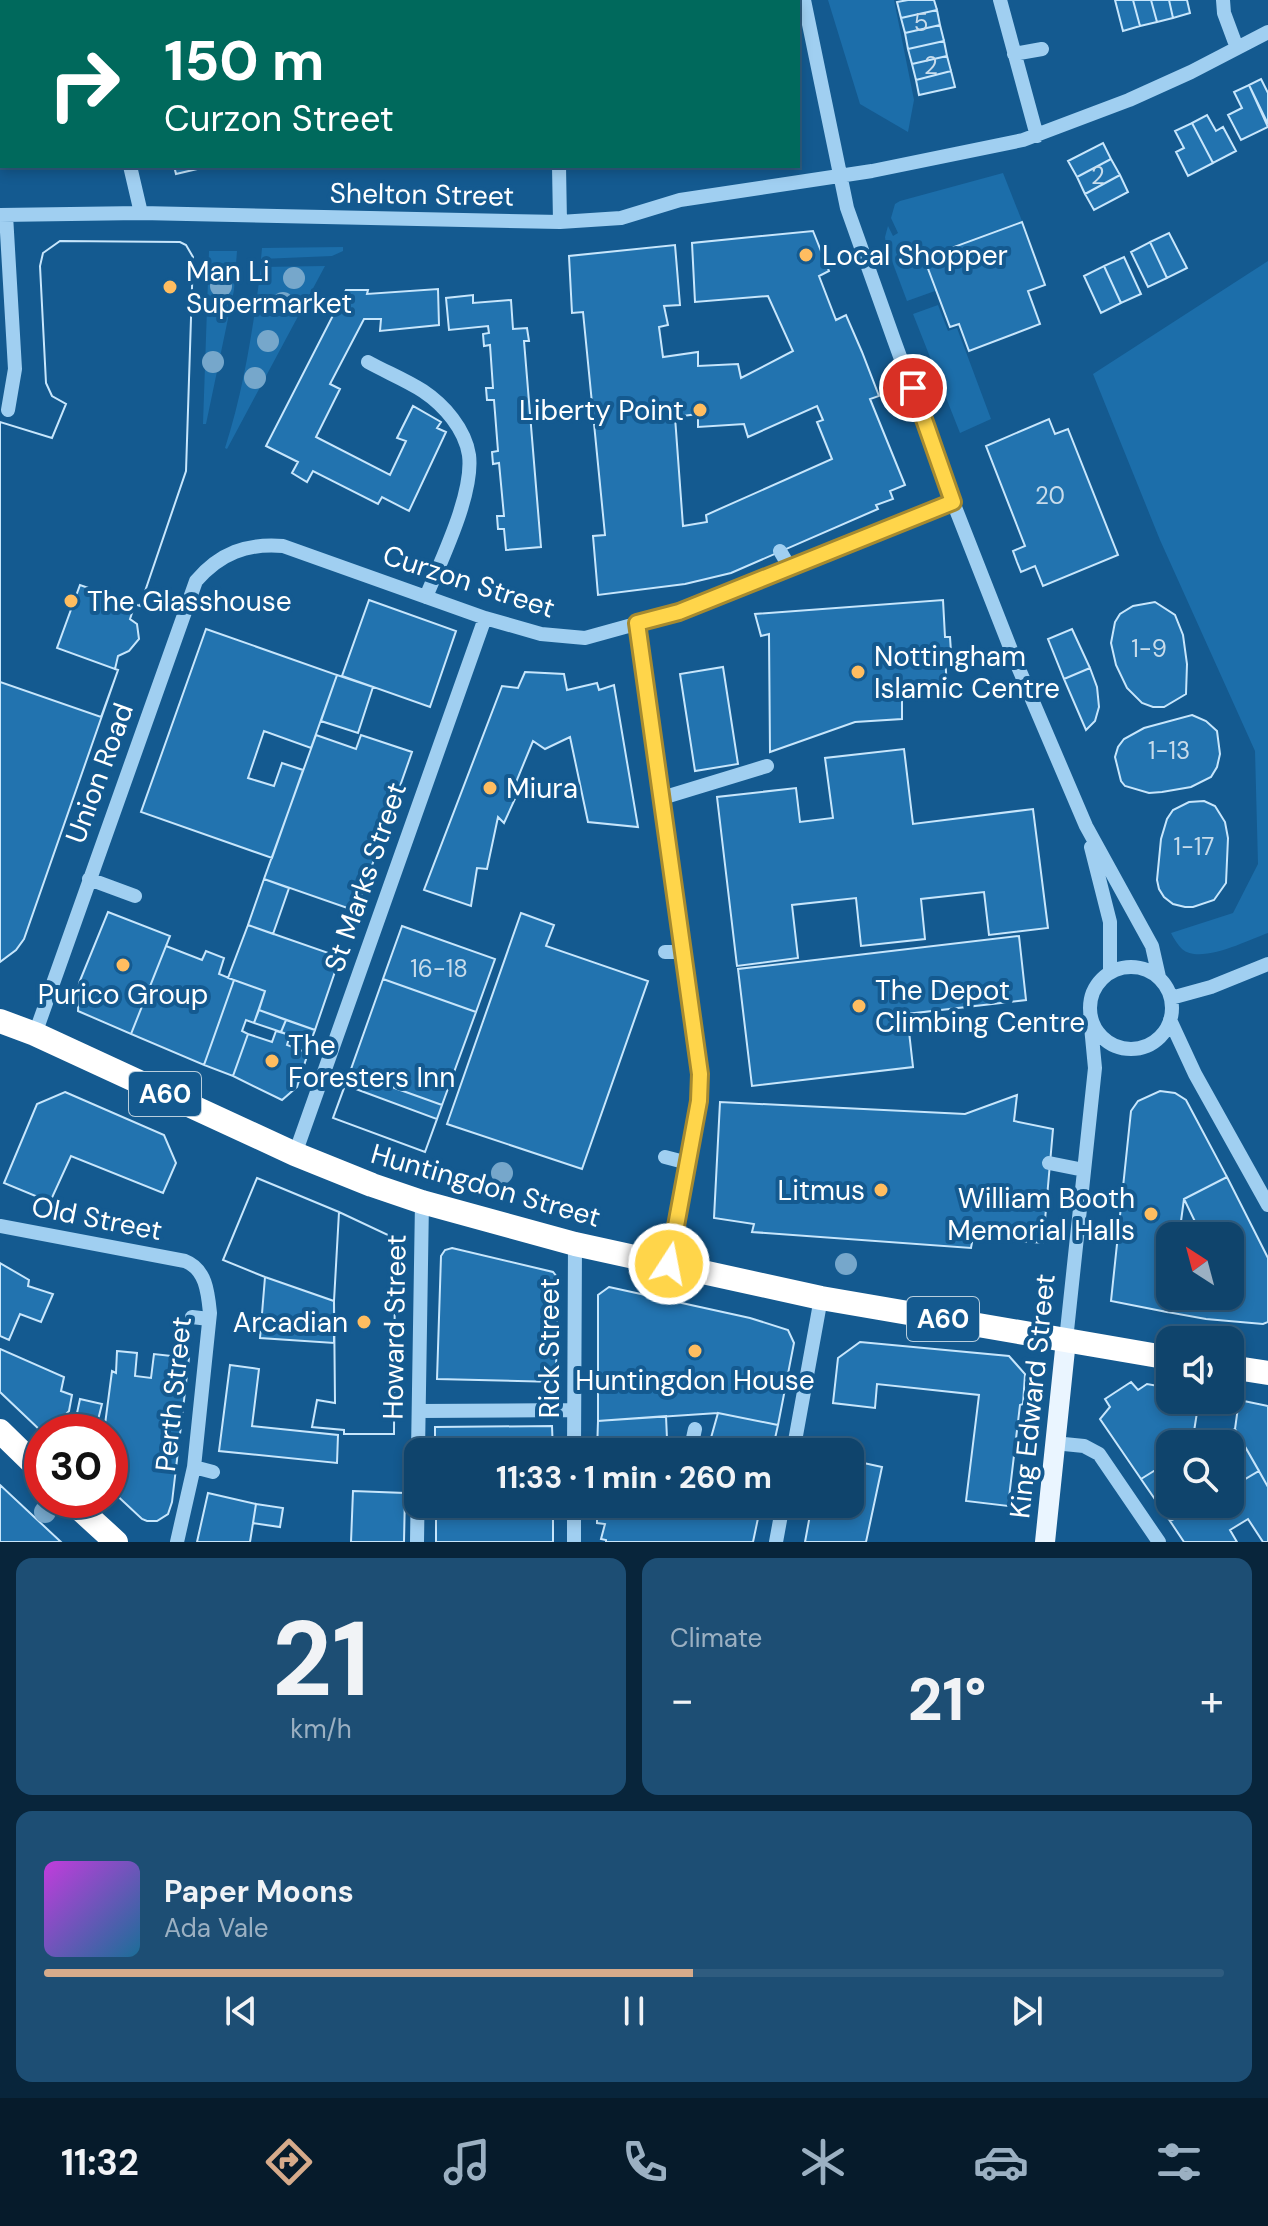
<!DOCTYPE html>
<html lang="en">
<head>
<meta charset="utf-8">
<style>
  :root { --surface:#0f446c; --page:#1d4e74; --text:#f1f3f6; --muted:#9bb0c2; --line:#2f5c7f; --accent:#d6ab8b }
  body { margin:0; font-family:"DM Sans",sans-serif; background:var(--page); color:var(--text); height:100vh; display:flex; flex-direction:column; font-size:30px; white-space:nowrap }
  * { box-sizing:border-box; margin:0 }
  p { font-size:26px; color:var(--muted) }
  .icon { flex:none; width:44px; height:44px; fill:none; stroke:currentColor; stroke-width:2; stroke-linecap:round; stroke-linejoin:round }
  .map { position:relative; height:1542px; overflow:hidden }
  .panel { display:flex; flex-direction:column; gap:16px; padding:16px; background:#08253b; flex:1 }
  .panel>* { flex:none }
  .banner { position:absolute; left:0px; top:0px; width:800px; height:168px; box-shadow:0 4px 12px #0003,0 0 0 2px var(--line); background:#00695c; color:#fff; overflow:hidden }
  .needle { width:52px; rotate:324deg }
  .tools { position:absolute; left:1156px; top:1222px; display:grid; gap:16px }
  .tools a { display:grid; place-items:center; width:88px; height:88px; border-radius:16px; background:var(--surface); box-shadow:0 4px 12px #0003,0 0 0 2px var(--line); font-size:40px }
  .speed { position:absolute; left:24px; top:1414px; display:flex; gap:16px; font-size:40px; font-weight:700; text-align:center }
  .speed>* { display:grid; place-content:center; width:104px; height:104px; border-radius:50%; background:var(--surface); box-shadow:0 4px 12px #0003,0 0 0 2px var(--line); line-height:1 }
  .speed .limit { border:12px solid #d22; background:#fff; color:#111 }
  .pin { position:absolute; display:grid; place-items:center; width:68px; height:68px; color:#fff; margin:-34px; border:4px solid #fff; border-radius:50%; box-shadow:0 2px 8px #0007 }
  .me { position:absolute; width:88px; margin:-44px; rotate:11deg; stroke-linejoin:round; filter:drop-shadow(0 0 6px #0008) }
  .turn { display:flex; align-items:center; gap:28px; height:168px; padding:0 32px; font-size:36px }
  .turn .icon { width:104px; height:104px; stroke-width:2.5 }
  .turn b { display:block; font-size:56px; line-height:68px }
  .big { font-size:60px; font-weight:800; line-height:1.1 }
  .panel .tile { flex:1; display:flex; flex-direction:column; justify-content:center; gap:12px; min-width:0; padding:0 28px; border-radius:16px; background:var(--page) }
  .panel .dial { align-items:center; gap:0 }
  .dial b { font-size:104px; line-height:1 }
  .song { display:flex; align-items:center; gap:24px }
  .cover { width:96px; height:96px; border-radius:12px; background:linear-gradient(135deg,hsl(290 70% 55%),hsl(200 70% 35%)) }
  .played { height:8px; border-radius:4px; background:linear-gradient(90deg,var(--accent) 55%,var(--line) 55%) }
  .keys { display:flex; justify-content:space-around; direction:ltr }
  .heat { display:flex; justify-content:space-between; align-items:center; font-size:44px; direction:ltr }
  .panel .tiles { flex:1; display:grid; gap:16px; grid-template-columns:1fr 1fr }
  .tile:last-child { grid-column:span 2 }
  .trip { position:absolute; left:404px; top:1438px; width:460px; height:80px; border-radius:16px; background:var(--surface); box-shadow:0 4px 12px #0003,0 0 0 2px var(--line); font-weight:800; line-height:80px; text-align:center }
  .tab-bar { display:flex; height:128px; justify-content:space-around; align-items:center; background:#061b2b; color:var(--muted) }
  .tab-bar .icon { width:56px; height:56px }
  .tab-bar .active { color:var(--accent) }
  .tab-bar b { font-size:36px; color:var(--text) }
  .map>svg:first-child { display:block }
  .green { fill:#1c6eaa }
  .building { fill:#2273af; stroke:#c7e6fc; stroke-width:2; fill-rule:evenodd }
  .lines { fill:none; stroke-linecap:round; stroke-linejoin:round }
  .minor { stroke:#a0cff1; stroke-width:14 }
  .major { stroke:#eaf5ff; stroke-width:20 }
  .highway { stroke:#fff; stroke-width:24 }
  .tree { fill:#76a7cb }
  .route-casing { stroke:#a68a30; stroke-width:20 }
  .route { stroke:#ffd54a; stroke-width:14 }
  .poi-dot { fill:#ffbd60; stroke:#145a90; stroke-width:3 }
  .labels { text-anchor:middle; stroke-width:8; stroke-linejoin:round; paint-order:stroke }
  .number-label { font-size:24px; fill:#c8dceb }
  .shield { fill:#145a90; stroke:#b8cede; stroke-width:2 }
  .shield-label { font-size:26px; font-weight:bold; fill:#fff }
  .street-label { font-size:28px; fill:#fff; stroke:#145a90 }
  .poi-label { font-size:28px; fill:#fff; stroke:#145a90; text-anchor:start }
</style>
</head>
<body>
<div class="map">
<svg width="1268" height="1542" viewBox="0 0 1268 1542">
  <rect width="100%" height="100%" fill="#145a90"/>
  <path class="green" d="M828 0H894L914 100 908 132 860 104Z
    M1003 173 1022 221 923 257 935 291 907 301 886 245 885 237 888 226 893 236 898 233 891 218 895 204 900 201Z
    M343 247V251L332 256 261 259 262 248Z
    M209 251H237L234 290 206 424H203Z
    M1268 261V933C1248 940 1200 965 1182 949 1178 945 1174 939 1171 933L1233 913 1258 864 1255 751 1160 540 1093 374Z
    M325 266 227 449 225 448C244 389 253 328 261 267Z
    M938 305 948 331 957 328 991 419 960 433 913 314Z"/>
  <path class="building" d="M908 0H934L937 10 901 18 897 2Z
    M1115 0H1133L1140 26 1123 31Z
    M1133 0H1151L1157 22 1140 26Z
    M1151 0H1169L1173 18 1157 22Z
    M1169 0H1187L1190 13 1173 18Z
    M937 10 940 25 905 33 901 18Z
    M940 25 944 41 908 49 905 33Z
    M944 41 947 56 912 64 908 49Z
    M947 56 951 71 916 80 912 64Z
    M951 71 955 87 919 95 916 80Z
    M1261 79 1268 93V124L1249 85Z
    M1249 85 1268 127 1241 140 1228 115 1242 108 1234 92Z
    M1207 115 1216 131 1223 127 1236 151 1213 163 1192 123Z
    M1192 123 1213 163 1188 176 1176 152 1184 148 1175 131Z
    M1103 143 1111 159 1077 177 1068 161Z
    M1111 159 1120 175 1085 194 1077 177Z
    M174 166H210L176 174Z
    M1120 175 1128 192 1094 210 1085 194Z
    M1022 222 1045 285 1028 291 1040 324 969 351 959 324 950 327 924 258Z
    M813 231 829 271 819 276 836 320 846 315 862 352 879 396 870 399 905 485 890 491 893 499 876 505 878 509 731 573 685 584 598 595 593 536 605 535 583 312 572 313 569 256 675 245 680 305 664 306 668 325 659 327 663 357 698 352V366L738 364 741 378 793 351 768 296 695 302 692 243ZM817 406 823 420 817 422 832 459 706 515 707 522 683 526 675 417 698 414V427L744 424 748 437Z
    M1169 233 1187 268 1167 278 1150 242Z
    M60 241 180 242 186 245 193 257 186 471 140 606 135 604 130 619 137 624 139 639 129 651 118 656 115 669 118 670 24 939 16 950 0 962V422L52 438 66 404 52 396 46 383 40 266 43 253Z
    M60 241 180 242 186 245 193 257 186 471 140 606 80 585 57 648 118 670 101 717 0 682V422L52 438 66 404 52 396 46 383 40 266 43 253Z
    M1150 242 1167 278 1148 287 1131 252Z
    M1124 257 1141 294 1121 303 1104 266Z
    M1104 266 1121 303 1101 313 1084 276Z
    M438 289 439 325 380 331 381 319H364L330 384 340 389 316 437 390 475 406 441 397 438 413 406 441 422 437 428 446 432 409 511 382 497 378 504 313 471 307 482 292 473 298 462 266 446 346 290H368L367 294Z
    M473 295V303L511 300 513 329 527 328 529 341H524L541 547 506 550 504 529H498L497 516H504L499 463 493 464 492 452 498 451 494 400H487L486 388H493L490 345 484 346 483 334 489 333 488 326 449 330 446 298Z
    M1049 419 1055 434 1068 429 1118 555 1043 586 1035 566 1021 572 1017 562 1013 551 1025 546 986 446Z
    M369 600 456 631 430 707 342 676Z
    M943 600 945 637H950L951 652 945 653 947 690 902 692V719L855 722 770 752 769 634 761 636 755 614Z
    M1155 602 1175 615 1183 635 1187 664 1186 694 1164 707H1153L1142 703 1127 688 1116 665 1111 643 1115 622 1120 614 1133 606Z
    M206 629 337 675 311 748 264 731 248 778 274 786 282 763 303 770 272 858 141 812Z
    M1072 629 1090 668 1064 679 1048 639Z
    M723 667 738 764 695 771 680 674Z
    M1090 668 1097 687 1099 707 1095 721 1086 730 1064 679Z
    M525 672 564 674 567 690 597 683 599 690 614 685 638 827 588 822 570 737 545 749 533 741 514 787 519 790 504 823 498 817 487 869 477 868 471 906 424 890 502 686 518 688Z
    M337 675 373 687 358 733 321 721Z
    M1192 715 1206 721 1217 731 1220 754 1217 767 1211 777 1191 787 1162 792 1149 793 1125 786 1121 781 1115 757 1118 747 1124 739 1144 728Z
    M316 735 356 749 361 735 412 752 356 911 264 879Z
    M904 749 913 824 1033 809 1048 928 989 935 984 892 921 899 925 939 861 946 856 898 792 905 798 958 737 966 717 797 796 788 800 822 833 818 825 758Z
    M1204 801 1215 806 1225 822 1228 838 1226 883 1214 900 1193 907H1185L1173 904 1164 897 1159 889 1157 880 1161 839 1167 819 1173 810 1189 802Z
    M264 879 289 888 273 934 248 925Z
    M108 912 170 936 131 1034 78 1011 79 983Z
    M521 913 554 925 546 946 648 981 582 1169 447 1124Z
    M248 925 340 957 315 1030 259 1010 265 991 228 978Z
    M402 926 495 959 476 1012 383 979Z
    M1019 936 1026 1000 907 1014 913 1067 752 1086 738 969Z
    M166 946 202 960 206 951 224 958 219 974 234 980 204 1065 131 1034Z
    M383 979 476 1012 442 1105 350 1072Z
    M234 980 265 991 254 1023 246 1020 242 1031 248 1034 233 1076 204 1065Z
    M259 1010 286 1020 281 1032 254 1023Z
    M286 1020 315 1030 310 1043 281 1032Z
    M276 1031 290 1035 287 1045 308 1053 297 1087 282 1100 233 1076 248 1034 272 1042Z
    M350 1072 442 1105 425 1152 333 1118Z
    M345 1085 437 1119 425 1152 333 1118Z
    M1160 1091 1175 1093 1186 1100 1227 1177 1184 1199 1179 1236H1170V1296L1167 1312 1111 1301 1131 1111 1138 1101Z
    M65 1092 164 1135 176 1163 163 1193 71 1156 50 1202 4 1183 37 1104Z
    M1017 1095 1014 1121 1053 1129 1043 1243 973 1237 971 1248 752 1232 754 1224 714 1218 720 1102 965 1114Z
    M1227 1177 1268 1258V1322L1263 1324 1206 1319 1167 1312 1170 1296H1230V1236H1202L1184 1199Z
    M257 1178 339 1212 388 1235 395 1247 394 1434H344V1430L312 1427 317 1400 335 1403 334 1301 265 1277 223 1260Z
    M257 1178 339 1212 334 1301 265 1277 223 1260Z
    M339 1212 388 1235 395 1247 394 1434H344V1430L312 1427 317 1400 335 1403 334 1301Z
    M452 1248 553 1272 557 1277 556 1382 437 1379 441 1256 445 1250Z
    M0 1263 29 1280 28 1286 53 1294 41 1322 20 1314 9 1340 0 1336Z
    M265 1277 334 1301V1343L260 1338Z
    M609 1287 750 1318 788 1330 794 1343 778 1425 718 1413 598 1421V1295Z
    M860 1342 1009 1356 1025 1374 1023 1404 1020 1405 1008 1506 966 1501 979 1395 877 1384 875 1408 833 1403 838 1358Z
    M0 1349 64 1377 61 1391 72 1395 69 1411 49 1432H42L0 1392Z
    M117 1351 137 1353 135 1376 151 1378 154 1354 189 1358 172 1502 168 1514 157 1521H147L142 1519 110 1489V1432H104L112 1371 116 1373Z
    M230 1365 259 1369 252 1426 338 1435 337 1463 219 1451Z
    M1131 1382 1138 1390 1147 1384 1170 1388V1400H1199L1192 1444H1170V1461L1141 1479 1100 1419 1110 1407 1105 1399Z
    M80 1399 102 1404 95 1432H73Z
    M1239 1400 1268 1406V1487L1235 1429Z
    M718 1413 778 1425 772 1452H707Z
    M666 1416 667 1439H662V1452H597L598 1421Z
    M552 1426 553 1452H435V1427Z
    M1235 1429 1259 1471 1230 1488V1444H1201Z
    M850 1460 882 1467 866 1542H805L812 1504H850Z
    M1170 1461V1504H1201L1170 1521 1141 1479Z
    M1259 1471 1268 1487V1542H1263L1248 1519 1230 1530 1237 1542H1184L1170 1521 1201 1504H1230V1488Z
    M0 1485 61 1542H0Z
    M353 1491 405 1493 404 1542H351Z
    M208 1493 256 1504 250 1542H197Z
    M256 1504 283 1508 280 1527 253 1523Z
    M436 1504H553V1507L436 1509Z
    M597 1504H761L753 1542H606V1540L601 1539 605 1524 597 1523Z
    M553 1507V1542H436V1509Z"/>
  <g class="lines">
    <path class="minor" d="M90 0V2
      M804 0 847 208 894 340 953 502 1013 655 1086 826 1152 946 1159 977
      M1000 0 1037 136
      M1223 0 1224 13 1237 48
      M519 2 527 0
      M1014 54 1042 49
      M130 166 141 213
      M559 166 560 222
      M0 215 141 213 560 222 621 218 680 200 872 171 1023 140 1129 100 1191 72 1268 32
      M6 215 15 369 8 410
      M368 362C386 372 406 380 423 391 444 405 465 429 469 455 474 494 441 560 426 597
      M780 551 790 568
      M637 623 700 1074 699 1101 669 1264
      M662 798 767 766
      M1091 847 1110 922V972
      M89 879 135 896
      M665 952H684
      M1090 1008a41 41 0 1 1 82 0a41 41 0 1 1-82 0Z
      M1171 998 1211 987 1268 964
      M1170 1020 1195 1074 1268 1205
      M35 1034 196 581C220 553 247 543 283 546L485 618 541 634 585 638 679 612 953 502
      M295 1154 485 618
      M665 1157 688 1163
      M1049 1163 1084 1170
      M0 1226 185 1261C206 1269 208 1293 210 1313L194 1467 177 1542
      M192 1317 209 1319
      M1066 1340 1095 1068 1090 1016
      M419 1411 574 1410
      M1054 1443 1084 1446 1099 1454 1159 1542
      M418 1452 422 1202
      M574 1452 575 1244
      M690 1452 695 1429
      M793 1452 821 1298
      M194 1467 213 1472
      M417 1542 418 1476
      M574 1542V1504
      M776 1542 783 1504"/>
    <path class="major" d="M1045 1542 1066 1340"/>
    <path class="highway" d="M0 1021 35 1034 295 1154 372 1185 422 1202 575 1244 821 1298 1170 1358
      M1230 1367 1268 1373
      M0 1431 42 1472
      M70 1500 116 1542"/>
  </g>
  <g class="tree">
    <circle cx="294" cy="278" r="11"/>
    <circle cx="221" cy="286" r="11"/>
    <circle cx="283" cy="303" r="11"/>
    <circle cx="268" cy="341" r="11"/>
    <circle cx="213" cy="362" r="11"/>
    <circle cx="255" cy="378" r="11"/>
    <circle cx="502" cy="1173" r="11"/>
    <circle cx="846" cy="1264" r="11"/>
    <circle cx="45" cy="1512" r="11"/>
  </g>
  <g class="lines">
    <defs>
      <path id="route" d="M669 1264 699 1101 700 1074 637 623 679 612 953 502 913 388"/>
    </defs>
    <use href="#route" class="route-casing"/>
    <use href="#route" class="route"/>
  </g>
  <g class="poi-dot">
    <circle cx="806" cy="255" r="8"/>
    <circle cx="170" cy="287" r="8"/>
    <circle cx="700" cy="410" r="8"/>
    <circle cx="71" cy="601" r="8"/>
    <circle cx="858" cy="672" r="8"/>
    <circle cx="490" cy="788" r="8"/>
    <circle cx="123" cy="965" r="8"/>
    <circle cx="859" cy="1006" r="8"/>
    <circle cx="272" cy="1061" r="8"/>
    <circle cx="881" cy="1190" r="8"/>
    <circle cx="1151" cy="1214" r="8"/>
    <circle cx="364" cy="1322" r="8"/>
    <circle cx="695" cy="1351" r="8"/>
  </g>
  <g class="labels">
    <g class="number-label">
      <text x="921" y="31">5</text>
      <text x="931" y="74">2</text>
      <text x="1098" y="184">2</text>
      <text x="1050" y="504">20</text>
      <text x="1149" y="657">1-9</text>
      <text x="1169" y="759">1-13</text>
      <text x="1194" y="855">1-17</text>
      <text x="439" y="977">16-18</text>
    </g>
    <g class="shield">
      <rect x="129" y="1072" width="72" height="44" rx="6"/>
      <rect x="907" y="1297" width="72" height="44" rx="6"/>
    </g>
    <g class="shield-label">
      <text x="165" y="1103">A60</text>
      <text x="943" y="1328">A60</text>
    </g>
    <g class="street-label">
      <text transform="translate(422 194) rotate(1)" y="10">Shelton Street</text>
      <text transform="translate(469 581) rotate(18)" y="10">Curzon Street</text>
      <text transform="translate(99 773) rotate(-70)" y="10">Union Road</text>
      <text transform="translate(365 877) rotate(-71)" y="10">St Marks Street</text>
      <text transform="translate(486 1185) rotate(16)" y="10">Huntingdon Street</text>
      <text transform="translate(97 1218) rotate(11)" y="10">Old Street</text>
      <text transform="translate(394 1327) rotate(-89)" y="10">Howard Street</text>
      <text transform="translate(549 1348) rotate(-90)" y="10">Rick Street</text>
      <text transform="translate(173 1394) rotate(-84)" y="10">Perth Street</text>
      <text transform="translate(1032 1396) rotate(-84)" y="10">King Edward Street</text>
    </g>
    <g class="poi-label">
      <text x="822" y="265">Local Shopper</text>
      <text x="186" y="281">Man Li<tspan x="186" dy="32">Supermarket</tspan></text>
      <text x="684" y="420" text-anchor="end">Liberty Point</text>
      <text x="87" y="611">The Glasshouse</text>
      <text x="874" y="666">Nottingham<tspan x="874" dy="32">Islamic Centre</tspan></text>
      <text x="506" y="798">Miura</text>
      <text x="875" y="1000">The Depot<tspan x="875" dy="32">Climbing Centre</tspan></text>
      <text x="123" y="1004" text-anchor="middle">Purico Group</text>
      <text x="288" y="1055">The<tspan x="288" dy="32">Foresters Inn</tspan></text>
      <text x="865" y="1200" text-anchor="end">Litmus</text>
      <text x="1135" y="1208" text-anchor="end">William Booth<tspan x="1135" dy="32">Memorial Halls</tspan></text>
      <text x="348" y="1332" text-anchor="end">Arcadian</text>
      <text x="695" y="1390" text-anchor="middle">Huntingdon House</text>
    </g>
  </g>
</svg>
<div class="tools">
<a><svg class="needle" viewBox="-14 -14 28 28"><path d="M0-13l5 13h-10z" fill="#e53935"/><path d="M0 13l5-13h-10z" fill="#9bb0c2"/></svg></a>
<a><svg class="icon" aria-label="sound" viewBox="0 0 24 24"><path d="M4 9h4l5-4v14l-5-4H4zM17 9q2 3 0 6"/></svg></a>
<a><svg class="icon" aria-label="search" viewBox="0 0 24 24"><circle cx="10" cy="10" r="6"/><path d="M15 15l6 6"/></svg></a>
</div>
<div class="speed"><div class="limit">30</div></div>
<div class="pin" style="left:913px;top:388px;background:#d93025"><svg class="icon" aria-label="arrive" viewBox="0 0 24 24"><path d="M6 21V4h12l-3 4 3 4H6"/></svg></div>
<svg class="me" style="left:669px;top:1264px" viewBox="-20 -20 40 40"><circle r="17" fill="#ffd54a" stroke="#fff" stroke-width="3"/><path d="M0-11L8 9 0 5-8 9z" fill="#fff"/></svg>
<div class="trip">11:33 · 1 min · 260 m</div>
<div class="banner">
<div class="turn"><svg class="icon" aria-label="right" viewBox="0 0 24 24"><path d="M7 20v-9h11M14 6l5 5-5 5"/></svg><div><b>150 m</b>Curzon Street</div></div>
</div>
</div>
<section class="panel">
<div class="tiles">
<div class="tile dial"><b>21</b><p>km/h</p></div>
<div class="tile"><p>Climate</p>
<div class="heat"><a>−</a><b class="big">21°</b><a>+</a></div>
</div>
<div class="tile">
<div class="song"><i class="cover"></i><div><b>Paper Moons</b><p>Ada Vale</p></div></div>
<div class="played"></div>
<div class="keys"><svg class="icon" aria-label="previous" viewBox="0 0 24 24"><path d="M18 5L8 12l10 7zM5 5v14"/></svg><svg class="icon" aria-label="pause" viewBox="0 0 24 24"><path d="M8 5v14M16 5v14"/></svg><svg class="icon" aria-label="next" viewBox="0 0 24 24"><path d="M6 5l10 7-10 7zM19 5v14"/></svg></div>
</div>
</div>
</section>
<nav class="tab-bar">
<b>11:32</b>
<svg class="icon active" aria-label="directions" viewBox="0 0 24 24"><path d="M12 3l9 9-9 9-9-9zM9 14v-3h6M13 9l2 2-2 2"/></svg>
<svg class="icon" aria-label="music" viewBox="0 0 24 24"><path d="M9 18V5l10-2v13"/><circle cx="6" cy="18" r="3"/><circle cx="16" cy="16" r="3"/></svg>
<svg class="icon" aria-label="phone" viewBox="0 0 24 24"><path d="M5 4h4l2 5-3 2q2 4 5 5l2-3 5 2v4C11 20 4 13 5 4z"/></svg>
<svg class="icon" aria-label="climate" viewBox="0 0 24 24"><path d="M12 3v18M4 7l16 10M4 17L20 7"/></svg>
<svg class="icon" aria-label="car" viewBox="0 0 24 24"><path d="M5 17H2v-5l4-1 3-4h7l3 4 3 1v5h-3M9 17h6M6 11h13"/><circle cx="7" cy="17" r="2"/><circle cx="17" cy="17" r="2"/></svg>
<svg class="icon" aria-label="filters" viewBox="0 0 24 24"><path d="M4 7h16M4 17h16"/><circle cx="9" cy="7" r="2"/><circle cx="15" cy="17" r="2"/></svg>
</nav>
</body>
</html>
